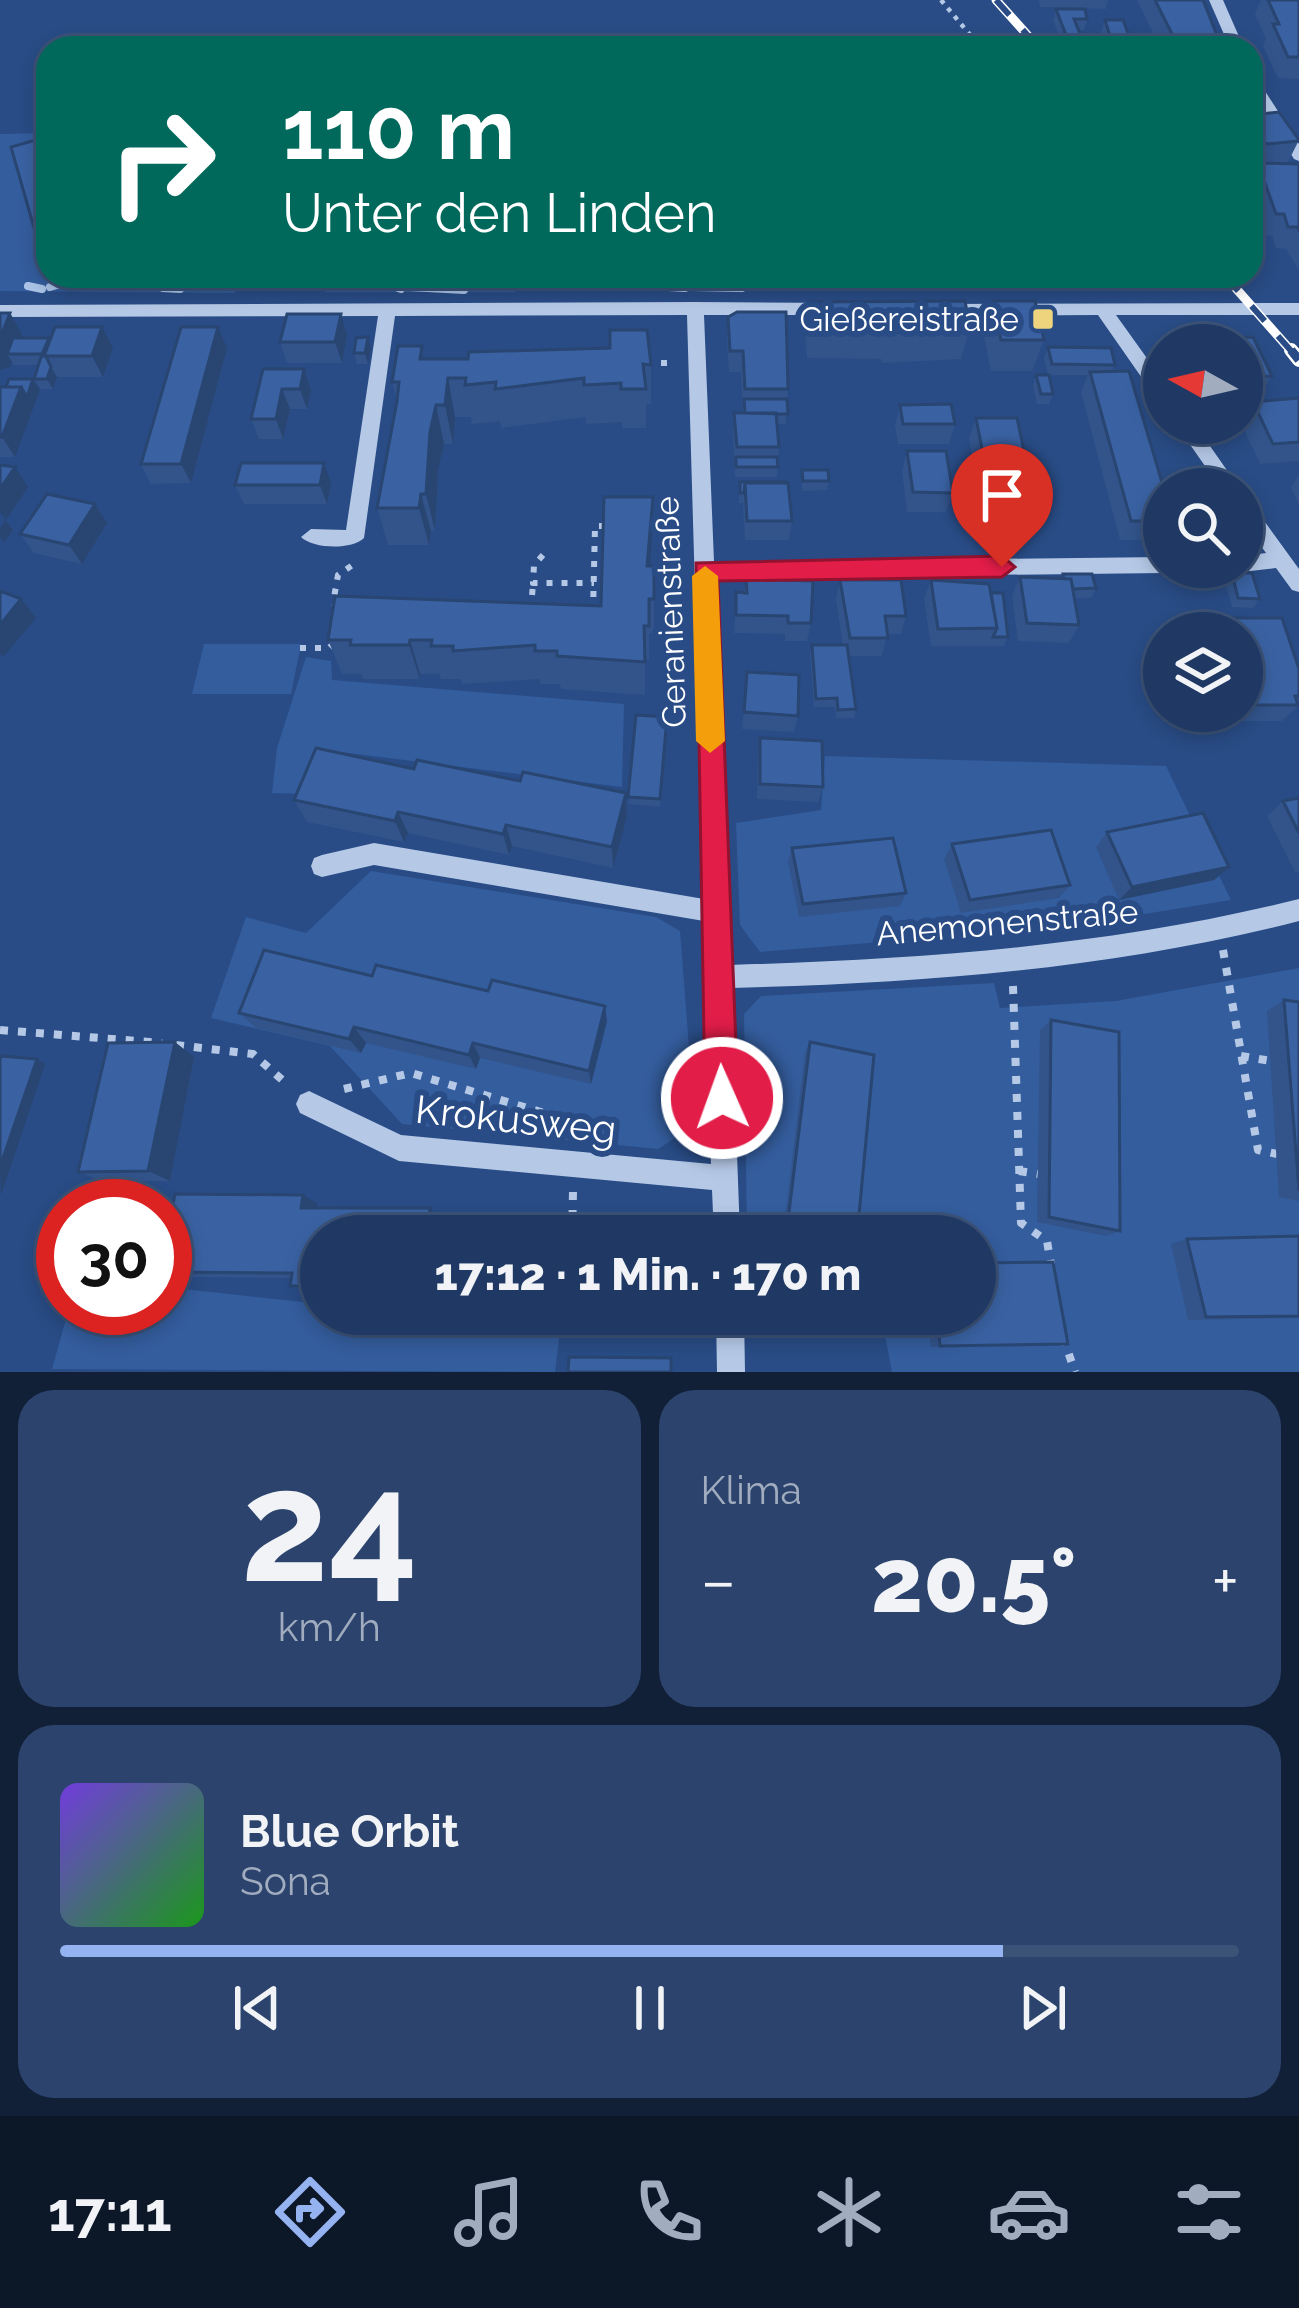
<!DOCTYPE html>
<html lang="de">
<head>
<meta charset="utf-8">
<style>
  :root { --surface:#1f3964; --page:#2c446d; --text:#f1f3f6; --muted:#a1acbf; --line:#3c5378; --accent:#95b2f1 }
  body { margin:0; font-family:Raleway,sans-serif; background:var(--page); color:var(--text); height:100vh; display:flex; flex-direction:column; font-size:45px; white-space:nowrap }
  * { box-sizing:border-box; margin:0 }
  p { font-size:39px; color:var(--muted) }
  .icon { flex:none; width:66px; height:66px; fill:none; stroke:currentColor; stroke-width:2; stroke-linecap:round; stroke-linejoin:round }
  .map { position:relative; height:1372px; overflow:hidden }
  .panel { display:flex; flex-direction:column; gap:18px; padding:18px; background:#111f37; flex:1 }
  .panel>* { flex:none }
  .banner { position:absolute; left:36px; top:36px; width:1227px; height:252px; border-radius:36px; box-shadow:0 6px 18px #0003,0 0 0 3px var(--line); background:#00695c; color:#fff; overflow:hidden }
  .needle { width:78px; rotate:278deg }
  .fabs { position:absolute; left:1143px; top:324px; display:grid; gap:24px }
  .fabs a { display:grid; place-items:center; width:120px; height:120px; border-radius:50%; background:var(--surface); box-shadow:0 6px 18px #0003,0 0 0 3px var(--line); font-size:60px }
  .speed { position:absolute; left:36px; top:1179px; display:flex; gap:24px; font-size:60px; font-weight:700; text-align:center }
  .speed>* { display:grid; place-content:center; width:156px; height:156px; border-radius:50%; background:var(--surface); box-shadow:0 6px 18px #0003,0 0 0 3px var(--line); line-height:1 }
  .speed .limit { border:18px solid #d22; background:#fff; color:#111 }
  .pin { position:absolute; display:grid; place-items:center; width:102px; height:102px; color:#fff; margin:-123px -51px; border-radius:50% 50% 50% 0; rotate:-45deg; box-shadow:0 0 12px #0007 }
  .pin .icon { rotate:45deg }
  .me { position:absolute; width:132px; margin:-66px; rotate:358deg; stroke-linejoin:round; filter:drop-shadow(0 0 9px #0008) }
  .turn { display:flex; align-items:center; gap:42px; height:252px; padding:0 48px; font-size:54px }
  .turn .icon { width:156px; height:156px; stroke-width:2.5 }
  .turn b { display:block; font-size:84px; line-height:102px }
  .big { font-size:90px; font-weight:800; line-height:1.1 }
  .panel .widget { flex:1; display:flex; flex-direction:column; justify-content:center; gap:18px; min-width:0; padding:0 42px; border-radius:36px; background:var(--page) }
  .panel .dial { align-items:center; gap:0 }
  .dial b { font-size:156px; line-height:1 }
  .song { display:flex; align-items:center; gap:36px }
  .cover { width:144px; height:144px; border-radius:18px; background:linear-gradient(135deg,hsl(260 70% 55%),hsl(120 70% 35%)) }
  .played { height:12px; border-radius:6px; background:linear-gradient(90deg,var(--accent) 80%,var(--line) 80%) }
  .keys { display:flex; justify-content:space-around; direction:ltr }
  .heat { display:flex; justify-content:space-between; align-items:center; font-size:66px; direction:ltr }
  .panel .tiles { flex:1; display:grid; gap:18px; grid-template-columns:1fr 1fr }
  .widget:last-child { grid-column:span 2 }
  .trip { position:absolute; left:300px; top:1215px; width:696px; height:120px; border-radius:60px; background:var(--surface); box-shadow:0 6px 18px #0003,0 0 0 3px var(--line); font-weight:800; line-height:120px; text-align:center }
  .tab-bar { display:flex; height:192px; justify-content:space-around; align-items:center; background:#0c1728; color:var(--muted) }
  .tab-bar .icon { width:84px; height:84px }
  .tab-bar .selected { color:var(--accent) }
  .tab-bar b { font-size:54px; color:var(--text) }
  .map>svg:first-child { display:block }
  .green { fill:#345d9d }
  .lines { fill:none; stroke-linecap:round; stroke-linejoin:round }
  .stream { stroke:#aac3e7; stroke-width:8 }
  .path-far2 { stroke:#b5c9e7; stroke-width:4.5; stroke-dasharray:4.5 6; stroke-linecap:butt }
  .path-far1 { stroke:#b5c9e7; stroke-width:6; stroke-dasharray:6 9; stroke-linecap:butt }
  .path { stroke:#b5c9e7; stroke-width:8; stroke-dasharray:8 10; stroke-linecap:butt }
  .minor { fill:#b5c9e7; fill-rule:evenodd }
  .rail-far1-casing { stroke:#fff; stroke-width:9 }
  .rail-casing { stroke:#fff; stroke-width:14 }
  .rail-far1 { stroke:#294c86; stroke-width:6; stroke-dasharray:20; stroke-linecap:butt }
  .rail { stroke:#294c86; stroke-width:9; stroke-dasharray:26; stroke-linecap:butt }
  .wall { fill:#32548b }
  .shaded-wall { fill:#294571 }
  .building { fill:#3a62a2; stroke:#294571; stroke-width:3 }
  .route { fill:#e11d48; stroke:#92132f; stroke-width:3 }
  .slow { fill:#f59e0b }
  .poi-dot { fill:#eed47c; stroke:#294c86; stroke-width:4.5 }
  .labels { text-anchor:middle; stroke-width:12; stroke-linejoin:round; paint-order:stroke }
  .poi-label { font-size:33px; fill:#fff; stroke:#294c86; text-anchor:end }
  .street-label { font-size:33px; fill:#fff; stroke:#294c86 }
  .near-street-label { font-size:39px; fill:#fff; stroke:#294c86 }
</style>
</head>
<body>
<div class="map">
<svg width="1299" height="1372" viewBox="0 0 1299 1372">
  <rect width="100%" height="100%" fill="#294c86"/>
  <path class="green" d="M48 133V276H1206L1212 284 897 291 894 276H808V291H605L604 276 517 277 515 292H325L327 277 240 278 235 293 0 291V134Z
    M204 644H301L291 694H192Z
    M306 657 331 661 332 680 624 704 622 787 324 750 305 794 272 793 277 748Z
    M825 756 1166 766 1231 900 1064 927 760 952 740 925 736 823 821 810Z
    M371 871 656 917 680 931 695 1125 658 1149 402 1124 330 1046 211 1018 246 917 306 933Z
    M1299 968V1372H892L881 1314H975V1236H747L744 1014 761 996 994 983 1000 1008 1116 1001Z
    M165 1287 321 1304V1314H412L560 1330 555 1372 52 1369 69 1308H165Z"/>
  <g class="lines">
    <path class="stream" d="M154 276 163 288 180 289
      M330 276 338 283 376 279 401 289
      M608 276 619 284 685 288
      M898 276 906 282 971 286
      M1068 281 1082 276
      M984 284 1062 283
      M28 286 42 289
      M189 286 223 276
      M751 286 802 276
      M50 287 87 276
      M409 287 464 290
      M472 287 509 276
      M692 287 742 288"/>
    <path class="path-far2" d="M941 0 981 48
      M398 276 405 290
      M971 276 984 290
      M1125 276 1130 289
      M400 280 415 276
      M683 280 697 276
      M116 281 131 276"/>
    <path class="path-far1" d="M646 363H675
      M647 525H676
      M543 555 534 565 533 583H594
      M338 607 333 603 338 575 357 562
      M531 610 533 583
      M593 612 595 526H610
      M300 648H329L335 642"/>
    <path class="path" d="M1223 950 1258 1150 1277 1154
      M1013 986 1021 1223 1047 1241 1051 1265
      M0 1030 162 1043
      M176 1045 253 1054 288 1085
      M1241 1056 1271 1061
      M344 1089 411 1073 584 1125 581 1137
      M1019 1171 1038 1174
      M572 1236 573 1192
      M570 1314V1321L583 1322
      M1063 1337 1075 1372"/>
    <path class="minor" d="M1209 0H1223L1244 48H1230Z
      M1251 76 1256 77 1299 144V161L1294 159 1251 92Z
      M695 302 836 303 844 309 836 315H704L714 562 1164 557V567H1173L1164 573 714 578 730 965C922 959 1112 946 1299 899V921C1112 969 923 983 731 988L740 1236H714L712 1190 399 1161 300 1113 296 1104 300 1095 309 1091 401 1135 711 1164 704 921 374 865 322 877 314 874 311 866 314 858 322 855 374 843 704 899 687 315 395 316 364 538C352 550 313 549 301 537L311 529 346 530 378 316 0 317V305Z
      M1299 303V315H1116L1164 382V403L1158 401 1098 315 940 316 932 310 940 304Z
      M1175 423H1194L1240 489H1221Z
      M1242 498 1249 500 1299 569V592L1292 590 1276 568 1242 572 1235 570 1234 567H1242V556L1266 553 1242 520Z
      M716 1314H744L745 1372H717Z"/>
    <defs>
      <path id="rail-far1" d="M996 0 1039 48
        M1225 276 1293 353"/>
      <path id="rail" d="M1291 350 1299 360"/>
    </defs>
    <use href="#rail-far1" class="rail-far1-casing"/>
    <use href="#rail" class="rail-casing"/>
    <use href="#rail-far1" class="rail-far1"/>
    <use href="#rail" class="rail"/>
  </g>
  <path class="wall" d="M1039 0H1108L1106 9 1040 7Z
    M1137 0H1203L1222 48H1160Z
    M1261 0H1299V79L1278 78 1263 46 1266 39 1255 14Z
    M1056 9 1087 19 1084 30H1079L1081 36 1077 47 1063 46 1053 20Z
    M1105 20 1129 36 1125 47H1106L1101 31Z
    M1251 115 1299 140 1288 162 1280 163 1299 164V270L1286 249 1276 248 1272 236 1264 235 1251 194V178L1257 166 1251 161Z
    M993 301 1044 340 1032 371H991L983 332Z
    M809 302 970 328 961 359 882 363 881 359 807 358 805 333Z
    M10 313 22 334 21 338 113 348 103 377H57L53 389H40L34 379 39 365H13L12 362 10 367 0 370Z
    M341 314 347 335 342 363H287L280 342Z
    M728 317 788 389 786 424H777L779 447 777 477H735L733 434 734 413H743L741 372H729L727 338Z
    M1207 333 1209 339 1253 337 1272 376 1259 396 1242 397V345H1177L1182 334Z
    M1048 347 1115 365 1112 371 1164 489V537L1162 540H1120L1081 392 1088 375H1048L1044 358Z
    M227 348 191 483 151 484 141 464Z
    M371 348 368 364H357L354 353Z
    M425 359 651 365V404H646V428H622V422L586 424V417L501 428 500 421 472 424 471 417H455L453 444H444L438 470 435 531H431L429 545H388L377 508 397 401 392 382Z
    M304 369 311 390 307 409H290L283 439H259L251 419Z
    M1036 375 1053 394 1049 404H1037L1033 385Z
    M33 379 40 390 15 457H0V387Z
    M1299 398V461L1260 464 1241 423 1242 420 1253 402Z
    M900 405 955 424 949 444H898L895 425Z
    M976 418 1039 521 1030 540H988L969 438Z
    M907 451 953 493 946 512H907L902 471Z
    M802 470 829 481 827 490 802 491Z
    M1299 475V505L1291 487Z
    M740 482 792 521 789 540H745L743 503H739Z
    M331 483 327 504H244L235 485Z
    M653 497 650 566H654V633H649V660H645V695L561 689 560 684H540L539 679 462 684 461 679H441L439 674H420V679H363L361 674H342L328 640 601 606Z
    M95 504 107 523 82 564 34 553 20 534Z
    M1232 573 1260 599 1253 608 1232 607 1225 582Z
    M1063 574 1096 588 1091 598H1074L1079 625 1069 643 1018 641 1012 596 1020 577 1061 579Z
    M746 579 811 623 807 641H785V634L734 633 736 592 744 593Z
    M840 580 906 616 901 634H887L882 656H849L856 709 854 718H836L835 707H814L810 654 812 645H843L836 599Z
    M931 580 1008 637 1004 646H931L924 598Z
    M1225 618 1299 669V705L1282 721H1238L1235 711H1242V633H1214Z
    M747 672 798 716 794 732 742 729Z
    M667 717 660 807 629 804 628 797Z
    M760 738 823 787 818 802 757 799 758 754Z
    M414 769 626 793 627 816 613 868 512 846 509 855 408 833 404 842 307 822 294 800Z
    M1299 798V873L1295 872 1267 816 1283 801Z
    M1107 832 1229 867 1214 880 1119 900 1096 847Z
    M952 844 1070 885 1059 898 961 913 944 859Z
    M792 848 906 893 900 906 799 917 788 862Z
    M372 976 607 1021 591 1084 480 1058 476 1069 366 1043 361 1053 256 1028 239 1013Z
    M1284 1000 1299 1002V1201L1279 1197 1267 1011Z
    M1051 1020 1120 1231 1106 1236 1037 1222 1040 1030Z
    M810 1042 857 1236H783L805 1052Z
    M194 1057 170 1181H103L78 1172Z
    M318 1204 317 1208 439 1217V1223L562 1231V1236H321V1291H306L290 1286 291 1278 182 1277 165 1273V1245Z
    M1299 1236V1318L1188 1320 1171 1244 1187 1239Z
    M927 1314H975L1068 1344 931 1347Z"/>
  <path class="shaded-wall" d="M10 313 22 334 14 354H7L12 362 10 367 0 370V338Z
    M341 314 347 335 342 363 335 342Z
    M102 327 113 348 103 377 92 356Z
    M218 327 227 348 191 483 181 464Z
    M368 337 371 348 368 364 365 353Z
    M51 367 57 377 53 389 47 379Z
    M304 369 311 390 307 409 300 389Z
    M448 378 455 417 453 444 445 405Z
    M33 379 40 390 15 457 2 437 21 387Z
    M282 389 290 409 283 439 276 419Z
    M436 405 444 444 438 470 435 531 426 494 430 432Z
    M324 463 331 483 327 504 320 485Z
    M15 467 28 487 6 520 0 512V489Z
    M421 494 431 531 429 545 419 508Z
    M653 497 652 534 648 602 647 566Z
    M95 504 107 523 82 564 69 545Z
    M5 520 13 530 4 542 0 536V528Z
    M21 599 36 618 3 657 0 654V625Z
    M410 640 420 674V679L409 645Z
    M626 793 627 816 613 868 612 847Z
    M398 812 408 833 404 842 395 821Z
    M506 825 512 846 509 855 503 834Z
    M1229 867 1214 880 1119 900 1132 887Z
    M605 1006 607 1021 591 1084 589 1071Z
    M354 1027 366 1043 361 1053 349 1039Z
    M175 1042 194 1057 170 1181 148 1171Z
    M473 1043 480 1058 476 1069 469 1055Z
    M37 1059 45 1064 1 1195 0 1167Z
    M303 1195 318 1204 316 1216 301 1208Z
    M430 1208 439 1217V1230L429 1223Z"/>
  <path class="building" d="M1155 0H1203L1222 48H1179Z
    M1268 0H1299V57H1288L1273 24H1279Z
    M1056 9H1085L1087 19H1074L1081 36 1066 35Z
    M1105 20H1123L1129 36H1110Z
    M1279 112 1299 140V141L1267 144 1251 131V125H1253L1251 122V115Z
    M46 137 48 145V254L42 256 11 147Z
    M1258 163 1299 164V230L1297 227H1288L1284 214H1276Z
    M965 301 970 328 889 333 888 328 812 327 809 302Z
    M993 301H1035L1044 340H1001Z
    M737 312H786L788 389H745L743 351H730L728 317Z
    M0 313H10L0 338Z
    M287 314H341L335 342H280Z
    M55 327H102L92 356H44Z
    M181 327H218L181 464H141Z
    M610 330H647L651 365 643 364 646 389H621V383L584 385V378L495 389 496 382 465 385 466 378H448L445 405H436L430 432 426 494H421L419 508H377L397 401 399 382H392L398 346H422L420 359H468L469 352 610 348Z
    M1207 333 1209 339H1206L1203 345H1186L1182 334Z
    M368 337 365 353H354L356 338Z
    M1253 337 1272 376 1242 377V345H1209L1206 339Z
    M13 338H49L42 354H45L51 367 47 379H34L42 354H7Z
    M1048 347 1111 348 1115 365 1052 364Z
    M263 369H304L300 389H282L276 419H251Z
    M1129 371 1164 489V521H1131L1090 372Z
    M1036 375H1049L1053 394H1041Z
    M9 379H33L27 397 21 387H6Z
    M0 387H21L2 437H0Z
    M1299 398V442L1273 444 1253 402Z
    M744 399H787L788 414 745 413Z
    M951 404 955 424H903L900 405Z
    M734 413H776L779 447H737Z
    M976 418H1017L1039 521H996Z
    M907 451H946L953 493 913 492Z
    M736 457H777L778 467H736Z
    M241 463H324L320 485H235Z
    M0 465 15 467 0 489Z
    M802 470H828L829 481H803Z
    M740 482H785V483H745L744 493H740Z
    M745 483H788L792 521H747Z
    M47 494 95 504 69 545 20 534Z
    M604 497H653L647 566H654V599H649V626H644L645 662 557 656V651H535V645L453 651V646H431L432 640H410L409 645H350L351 640H328L335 596 601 606Z
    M1232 573H1252L1260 599 1238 598Z
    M1063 574H1092L1096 588 1073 589 1071 579H1064Z
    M1020 577 1071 579 1079 625 1027 623Z
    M746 579 813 581 811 623H788V616L736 615V592L747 593Z
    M840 580H901L906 616H885L888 638H850Z
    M931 580 989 584 997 628 938 629Z
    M0 591 21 599 0 625Z
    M991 593H1003L1008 637H993L997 628Z
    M1225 618H1282L1299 669V696H1295L1298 705H1252L1242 671V633H1230Z
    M812 645H847L856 709 838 710 837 698 816 699Z
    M747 672 799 675 798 716 744 712Z
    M636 715 667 717 660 799 628 797Z
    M760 738 822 741 823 787 760 784Z
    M316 748 414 769 417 760 520 781 523 772 626 793 612 847 506 825 503 834 398 812 395 821 294 800Z
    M1299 798V833L1283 801Z
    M1203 813 1229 867 1132 887 1107 832Z
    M1051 830 1070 885 970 900 952 844Z
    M893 838 906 893 803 904 792 848Z
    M264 950 372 976 376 965 488 991 492 980 605 1006 589 1071 473 1043 469 1055 354 1027 349 1039 239 1013Z
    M1284 1000 1299 1002V1191V1190Z
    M1051 1020 1119 1032 1120 1231 1049 1217Z
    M175 1042 148 1171 78 1172 108 1043Z
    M810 1042 874 1055 857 1236H786Z
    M1 1056 37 1059 0 1167V1060Z
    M175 1194 303 1195 301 1208H430L429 1223 558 1224 557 1236H321V1286H290L292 1273 165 1272V1245Z
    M1299 1236V1316L1206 1317 1187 1239Z
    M1053 1262 1068 1344 940 1346 937 1314H975V1263Z
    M569 1357 671 1358V1372H568Z"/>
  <path class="route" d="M1002 556 1015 567 1002 577 718 581 738 1098 733 1109 722 1114 710 1109 705 1098 696 563Z"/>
  <path class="slow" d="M705 566 718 576 725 741 710 753 696 741 692 576Z"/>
  <rect class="poi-dot" x="1031" y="307" width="24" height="24" rx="6"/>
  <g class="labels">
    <g class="poi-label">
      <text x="1019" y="331">Gießereistraße</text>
    </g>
    <g class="street-label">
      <text transform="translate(670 612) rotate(-92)" y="12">Geranienstraße</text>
      <text transform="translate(1007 922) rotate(-5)" y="12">Anemonenstraße</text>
    </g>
    <g class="near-street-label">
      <text transform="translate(516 1119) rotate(6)" y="14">Krokusweg</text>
    </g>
  </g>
</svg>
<div class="fabs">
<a><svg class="needle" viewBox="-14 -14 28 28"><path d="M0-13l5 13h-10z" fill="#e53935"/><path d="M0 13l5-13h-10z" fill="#a1acbf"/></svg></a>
<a><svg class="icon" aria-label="search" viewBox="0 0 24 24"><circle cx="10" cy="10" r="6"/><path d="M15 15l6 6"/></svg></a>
<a><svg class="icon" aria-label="layers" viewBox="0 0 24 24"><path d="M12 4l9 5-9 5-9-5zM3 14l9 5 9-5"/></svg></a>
</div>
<div class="speed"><div class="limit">30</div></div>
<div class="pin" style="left:1002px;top:567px;background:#d93025"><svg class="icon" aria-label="arrive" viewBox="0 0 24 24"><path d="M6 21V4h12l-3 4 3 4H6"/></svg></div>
<svg class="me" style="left:722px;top:1098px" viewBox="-20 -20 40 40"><circle r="17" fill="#e11d48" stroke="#fff" stroke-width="3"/><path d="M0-11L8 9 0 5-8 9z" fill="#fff"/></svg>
<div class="trip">17:12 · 1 Min. · 170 m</div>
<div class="banner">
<div class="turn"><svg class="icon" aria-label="right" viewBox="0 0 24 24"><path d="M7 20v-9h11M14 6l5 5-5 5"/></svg><div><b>110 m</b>Unter den Linden</div></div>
</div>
</div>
<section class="panel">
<div class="tiles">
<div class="widget dial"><b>24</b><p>km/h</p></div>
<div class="widget"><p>Klima</p>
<div class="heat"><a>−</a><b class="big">20.5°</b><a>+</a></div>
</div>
<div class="widget">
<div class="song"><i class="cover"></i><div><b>Blue Orbit</b><p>Sona</p></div></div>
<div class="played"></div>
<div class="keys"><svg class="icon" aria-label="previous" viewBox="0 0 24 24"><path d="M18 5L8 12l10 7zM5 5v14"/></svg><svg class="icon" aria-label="pause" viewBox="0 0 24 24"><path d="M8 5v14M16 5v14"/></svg><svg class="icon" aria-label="next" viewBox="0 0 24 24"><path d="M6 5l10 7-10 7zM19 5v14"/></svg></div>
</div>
</div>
</section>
<nav class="tab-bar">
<b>17:11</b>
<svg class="icon selected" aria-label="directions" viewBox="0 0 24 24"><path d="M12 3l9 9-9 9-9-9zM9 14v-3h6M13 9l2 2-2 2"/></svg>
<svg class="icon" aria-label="music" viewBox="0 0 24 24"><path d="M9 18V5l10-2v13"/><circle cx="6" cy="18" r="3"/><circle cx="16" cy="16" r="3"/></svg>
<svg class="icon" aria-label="phone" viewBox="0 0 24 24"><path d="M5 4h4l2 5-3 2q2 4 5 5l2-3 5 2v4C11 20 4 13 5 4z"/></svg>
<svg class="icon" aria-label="climate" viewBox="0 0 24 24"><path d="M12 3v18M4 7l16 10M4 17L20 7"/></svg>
<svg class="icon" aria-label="car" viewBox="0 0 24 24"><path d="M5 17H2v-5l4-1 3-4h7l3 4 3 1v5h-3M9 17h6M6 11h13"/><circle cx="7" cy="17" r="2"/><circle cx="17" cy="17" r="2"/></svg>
<svg class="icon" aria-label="filters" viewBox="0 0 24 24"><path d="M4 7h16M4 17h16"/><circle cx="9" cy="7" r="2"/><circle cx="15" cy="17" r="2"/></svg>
</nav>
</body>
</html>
